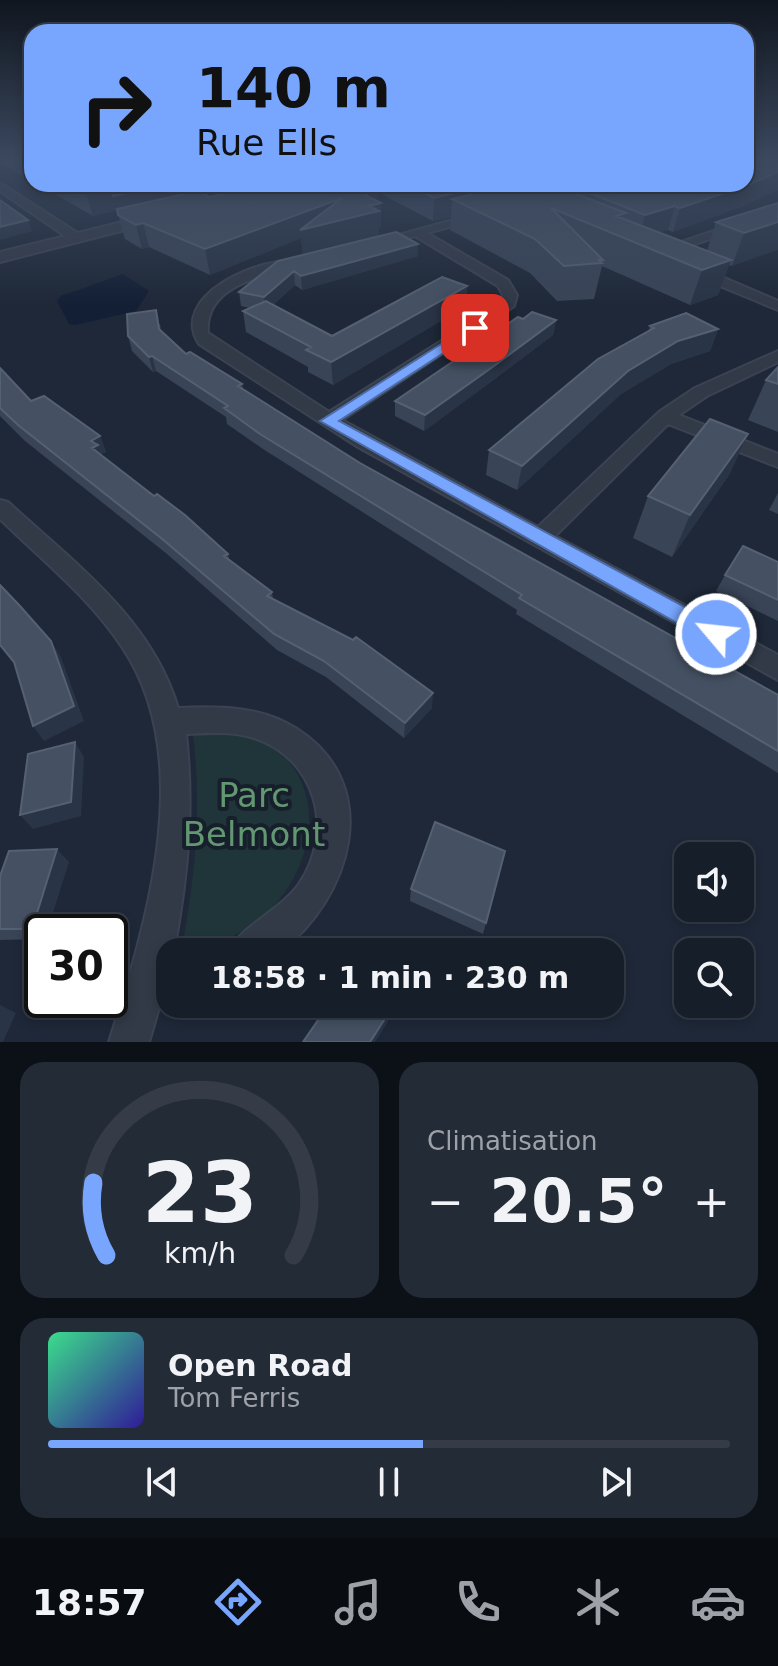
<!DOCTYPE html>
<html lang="fr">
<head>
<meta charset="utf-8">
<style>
  :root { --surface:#161e2a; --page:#232b36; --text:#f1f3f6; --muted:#9ea2a8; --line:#353c47; --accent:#78a6fe }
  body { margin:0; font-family:"DejaVu Sans",sans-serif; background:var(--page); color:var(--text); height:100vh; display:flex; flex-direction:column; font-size:30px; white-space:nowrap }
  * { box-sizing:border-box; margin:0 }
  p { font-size:26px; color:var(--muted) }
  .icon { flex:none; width:44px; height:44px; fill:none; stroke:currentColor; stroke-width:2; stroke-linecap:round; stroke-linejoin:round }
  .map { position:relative; height:1042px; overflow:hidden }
  .details { display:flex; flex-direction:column; gap:20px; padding:20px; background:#0c1017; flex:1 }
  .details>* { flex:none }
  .banner { position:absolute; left:24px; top:24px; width:730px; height:168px; border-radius:24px; box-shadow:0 4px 12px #0003,0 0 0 2px var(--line); background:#78a6fe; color:#111; overflow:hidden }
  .buttons { position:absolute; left:674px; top:842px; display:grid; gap:16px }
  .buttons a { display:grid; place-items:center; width:80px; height:80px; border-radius:16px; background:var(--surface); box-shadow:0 4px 12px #0003,0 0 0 2px var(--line); font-size:40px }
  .speed { position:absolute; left:24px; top:914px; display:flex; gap:16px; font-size:40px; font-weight:700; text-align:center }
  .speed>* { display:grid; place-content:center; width:104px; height:104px; border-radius:50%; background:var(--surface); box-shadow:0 4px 12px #0003,0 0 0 2px var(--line); line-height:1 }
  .speed .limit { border:4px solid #111; border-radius:12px; background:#fff; color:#111 }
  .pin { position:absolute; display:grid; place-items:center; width:68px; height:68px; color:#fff; margin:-34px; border-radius:16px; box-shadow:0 4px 12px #0006 }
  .me { position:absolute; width:88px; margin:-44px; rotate:298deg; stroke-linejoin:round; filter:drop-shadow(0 0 6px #0008) }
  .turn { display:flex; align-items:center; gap:28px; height:168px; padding:0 40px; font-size:36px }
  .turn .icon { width:104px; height:104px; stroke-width:2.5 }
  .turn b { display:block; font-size:56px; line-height:68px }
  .big { font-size:60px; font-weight:700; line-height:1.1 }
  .details .card { flex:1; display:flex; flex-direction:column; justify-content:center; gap:12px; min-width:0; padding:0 28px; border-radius:24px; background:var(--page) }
  .details .dial { align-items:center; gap:0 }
  .dial svg { height:208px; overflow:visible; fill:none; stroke:var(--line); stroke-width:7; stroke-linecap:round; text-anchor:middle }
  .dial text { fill:var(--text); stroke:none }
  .song { display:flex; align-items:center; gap:24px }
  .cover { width:96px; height:96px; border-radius:12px; background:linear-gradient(135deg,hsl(150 70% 55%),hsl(250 70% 35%)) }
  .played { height:8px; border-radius:4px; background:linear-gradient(90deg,var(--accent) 55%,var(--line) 55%) }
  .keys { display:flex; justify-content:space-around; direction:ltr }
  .heat { display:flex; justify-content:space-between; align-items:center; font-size:44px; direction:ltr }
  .details .tiles { flex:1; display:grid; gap:20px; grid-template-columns:1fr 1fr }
  .card:last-child { grid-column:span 2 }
  .trip { position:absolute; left:156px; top:938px; width:468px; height:80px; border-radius:24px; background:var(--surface); box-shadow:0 4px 12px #0003,0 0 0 2px var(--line); font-weight:700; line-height:80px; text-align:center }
  .menu { display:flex; height:128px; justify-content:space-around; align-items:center; background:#090c11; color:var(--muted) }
  .menu .icon { width:56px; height:56px }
  .menu .active { color:var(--accent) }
  .menu b { font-size:36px; color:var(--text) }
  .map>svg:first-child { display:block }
  .green { fill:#203539 }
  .water { fill:#121f35 }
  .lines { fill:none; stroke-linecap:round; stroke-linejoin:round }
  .minor-casing { stroke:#3b4352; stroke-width:4 }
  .tertiary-casing { stroke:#3b4352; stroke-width:4 }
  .minor { fill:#323a48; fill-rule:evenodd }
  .tertiary { fill:#323a48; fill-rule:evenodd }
  .wall { fill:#394457 }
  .shaded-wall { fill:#293446 }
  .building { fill:#455163; stroke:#556072; stroke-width:2 }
  .route { fill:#78a6fe; stroke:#4e6ca5; stroke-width:2 }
  .labels { text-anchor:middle; stroke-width:8; stroke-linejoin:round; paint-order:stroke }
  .near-park-label { font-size:34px; fill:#629771; stroke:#181f2c }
</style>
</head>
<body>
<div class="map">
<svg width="778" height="1042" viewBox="0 0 778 1042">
  <rect width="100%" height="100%" fill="#1e2838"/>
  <path class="green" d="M217 731C340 737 331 882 241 932 222 943 203 946 182 948 195 876 202 809 193 735Z"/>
  <path class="water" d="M123 274 149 291 136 311 75 325 69 324 57 301 61 296Z"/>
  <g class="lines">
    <defs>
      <path id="minor" d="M0 183 79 234V240H71L0 191Z
        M173 184H186L222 205 212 207Z
        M778 209V216L663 255 652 252Z
        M478 213 482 214V218L427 233 508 280 517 295 514 306 342 420 538 527 659 412 695 388 778 351V362L707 396 679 415 778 454V467L668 424 555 536 778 655V680L358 447 199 344C168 296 259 257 297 261V267C261 276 204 286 208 333L329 412 500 304 503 295 498 286 415 236 376 247 370 243Z
        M691 268H701L778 301V310L691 274Z
        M0 500 8 502C74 563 151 618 178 708 219 706 261 706 297 729 386 786 350 899 280 952H229C238 928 281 910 299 884 335 831 317 759 254 738 232 731 208 733 186 734 194 807 188 873 175 945L173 952H170V1000L160 1004 149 1042H109C146 925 198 759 122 647 90 598 42 560 0 519Z"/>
      <path id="tertiary" d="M155 214 162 218 160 221 0 262V252Z"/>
    </defs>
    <use href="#minor" class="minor-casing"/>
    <use href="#tertiary" class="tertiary-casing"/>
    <use href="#minor" class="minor"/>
    <use href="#tertiary" class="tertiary"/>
  </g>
  <path class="wall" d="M0 160H32V181L0 163Z
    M778 160V190L740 207 673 232 668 230 660 232 707 251 716 222 778 203 732 266 729 265 718 295 690 305 602 266 594 299 557 301 530 273 450 230 451 217 433 221 379 193 375 200 381 227H379V235L418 256 302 290 295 285 273 305 332 336 467 286 466 306 333 385 308 372V367L246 332 243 311 250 308 241 306 239 292 303 254 301 238 210 275 149 247 142 249 125 239 117 210 93 216 37 184H178L181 195 209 197 271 184H746Z
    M523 319 556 320 553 335 492 381 424 431 395 416V401Z
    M160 324 161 331 186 354 242 384 243 390 360 463 778 695V773L516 614 517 610 263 449 227 424 226 417 156 371 153 372 132 351 128 336Z
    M650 326 718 329 710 351 671 364 621 394 517 490 486 475 489 450 648 332Z
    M778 367V432L748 420 766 380Z
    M0 368 31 401 100 436 106 452 101 454 102 457 228 554 229 560 272 592 273 599 432 708 404 738 326 677 277 650 167 554 25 441 0 416Z
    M748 434 729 475 672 557 633 538 648 496Z
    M778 493V514L769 510Z
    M778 562V621L716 591 725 575Z
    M69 862 42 932V939L0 940V876Z
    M411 889 486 923 483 934 410 901Z"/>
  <path class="shaded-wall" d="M778 172V190L740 207 673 232 680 208Z
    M171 184H178L183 205 118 215 119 219 113 196Z
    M372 184H379V193L373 205 381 203V227H379V235L303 255 301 238 210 275 205 249 342 198 365 195Z
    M492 184H516L452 199 451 217 433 221 434 198Z
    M111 187 117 210 93 216 86 193Z
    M675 206 668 230 639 239 645 215Z
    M28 220 32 231 0 240V227Z
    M778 222V250L732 266 744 233Z
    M143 223 149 247 142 249 136 225Z
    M418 244V256L302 290 301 276Z
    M731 260 718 295 690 305 702 270Z
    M294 271 295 285 266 311 264 297Z
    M467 286 466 306 333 385 331 362Z
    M556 320 553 335 492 381 424 431 425 415Z
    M718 329 710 351 671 364 621 394 517 490 522 466 628 371 678 341Z
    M152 356 156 371 153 372 149 357Z
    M748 434 729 475 672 557 690 515Z
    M100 436 106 452 101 454 104 461 92 448 91 441Z
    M51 641 61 657 84 721 44 741 33 726Z
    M433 693 432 708 404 738 405 723Z
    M75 742 84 757 81 816 33 829 20 815Z
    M57 849 69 862 47 932H42V937L32 929Z
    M0 1005 16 1013 3 1042H0Z
    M388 1014V1022L375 1042H370Z"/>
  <path class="building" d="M746 160H778V172L748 185 680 208 675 206 645 215 567 184H746Z
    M69 184H171L113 196 111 187 86 193Z
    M271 184H372L365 195 381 203 369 206 379 211 300 230 342 198 205 249 143 223 136 225 118 215 117 209 198 191 209 197Z
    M405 184H492L434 198Z
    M515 184H550L626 213 616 216 731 260 702 270 551 208 603 260H599L602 263 564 266 535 239 452 199Z
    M0 200 28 220 0 227Z
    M778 203V222L744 233 716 222Z
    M396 232 418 244 301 276 294 271 264 297 239 292 278 261Z
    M442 277 467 286 331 362 306 350 311 347 243 311 266 301 332 336Z
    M156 310 159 329 186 354 190 352 242 384 238 386 360 463 778 695V751L519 598 522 595 260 434 224 408 228 406 152 356 149 357 128 336 127 314Z
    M532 312 556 320 494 366 425 415 395 401 518 317 523 319Z
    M686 313 718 329 678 341 628 371 522 466 489 450 598 359 654 328 650 326Z
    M778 367V384L766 380Z
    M0 368 31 401 44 396 100 436 91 441 98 445 92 448 154 496 157 494 185 515 228 554 224 556 272 592 267 596 353 640 356 637 433 693 405 723 324 661 274 634 161 538 18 425 0 408Z
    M710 419 748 434 690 515 648 496Z
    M743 546 778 562V600L725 575Z
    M0 585 20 606 51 641 74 706 33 726 14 662 0 645Z
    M75 742 71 802 20 815 28 754Z
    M435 822 505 851 486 923 411 889Z
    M57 849 32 929H0V876L9 851Z
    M329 1004H377L388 1014 370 1042H303Z"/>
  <linearGradient id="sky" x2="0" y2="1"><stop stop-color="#10161f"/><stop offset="0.52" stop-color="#3b485e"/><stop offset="1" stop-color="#3b485e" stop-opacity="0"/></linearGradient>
  <rect width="778" height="306" fill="url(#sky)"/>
  <path class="route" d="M471 325 482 328 339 421 724 628 727 634 724 641 716 643 709 641 320 421Z"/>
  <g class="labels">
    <g class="near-park-label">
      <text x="254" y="807">Parc<tspan x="254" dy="39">Belmont</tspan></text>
    </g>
  </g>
</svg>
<div class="buttons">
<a><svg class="icon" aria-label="sound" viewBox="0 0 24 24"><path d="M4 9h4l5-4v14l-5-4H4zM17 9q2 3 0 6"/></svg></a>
<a><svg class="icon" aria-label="search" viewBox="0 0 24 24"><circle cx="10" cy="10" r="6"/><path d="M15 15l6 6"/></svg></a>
</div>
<div class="speed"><div class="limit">30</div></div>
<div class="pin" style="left:475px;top:328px;background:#d93025"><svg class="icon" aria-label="arrive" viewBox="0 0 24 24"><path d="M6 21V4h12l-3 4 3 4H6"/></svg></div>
<svg class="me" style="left:716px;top:634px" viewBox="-20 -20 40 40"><circle r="17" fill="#78a6fe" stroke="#fff" stroke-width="3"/><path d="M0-11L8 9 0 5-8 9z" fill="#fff"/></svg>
<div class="trip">18:58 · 1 min · 230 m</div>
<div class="banner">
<div class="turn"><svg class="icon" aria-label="right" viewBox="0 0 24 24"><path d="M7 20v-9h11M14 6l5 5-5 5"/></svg><div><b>140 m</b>Rue Ells</div></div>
</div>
</div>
<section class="details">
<div class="tiles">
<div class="card dial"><svg viewBox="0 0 100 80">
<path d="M14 69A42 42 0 1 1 86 69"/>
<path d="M14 69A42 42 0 0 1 9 41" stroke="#78a6fe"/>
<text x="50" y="56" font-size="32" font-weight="700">23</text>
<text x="50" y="72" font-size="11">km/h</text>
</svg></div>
<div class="card"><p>Climatisation</p>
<div class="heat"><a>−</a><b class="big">20.5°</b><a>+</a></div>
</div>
<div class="card">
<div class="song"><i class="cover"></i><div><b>Open Road</b><p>Tom Ferris</p></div></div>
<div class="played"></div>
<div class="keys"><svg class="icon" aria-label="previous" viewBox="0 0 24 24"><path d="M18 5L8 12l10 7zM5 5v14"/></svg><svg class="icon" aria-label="pause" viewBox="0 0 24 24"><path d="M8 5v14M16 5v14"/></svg><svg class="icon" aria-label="next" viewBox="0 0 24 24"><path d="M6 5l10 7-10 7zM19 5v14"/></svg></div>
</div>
</div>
</section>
<nav class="menu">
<b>18:57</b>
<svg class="icon active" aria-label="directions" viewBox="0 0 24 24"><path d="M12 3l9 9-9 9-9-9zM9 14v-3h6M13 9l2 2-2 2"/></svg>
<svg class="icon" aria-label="music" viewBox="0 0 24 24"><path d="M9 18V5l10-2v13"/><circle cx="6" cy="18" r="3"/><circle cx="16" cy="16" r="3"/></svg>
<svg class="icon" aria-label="phone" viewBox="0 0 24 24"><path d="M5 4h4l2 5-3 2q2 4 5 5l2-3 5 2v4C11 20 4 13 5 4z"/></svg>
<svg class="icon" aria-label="climate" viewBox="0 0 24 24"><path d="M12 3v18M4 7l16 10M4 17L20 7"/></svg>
<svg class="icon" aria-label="car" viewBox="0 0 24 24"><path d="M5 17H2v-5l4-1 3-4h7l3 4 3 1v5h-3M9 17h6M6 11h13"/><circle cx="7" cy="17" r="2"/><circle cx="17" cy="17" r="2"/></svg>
</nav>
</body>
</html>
